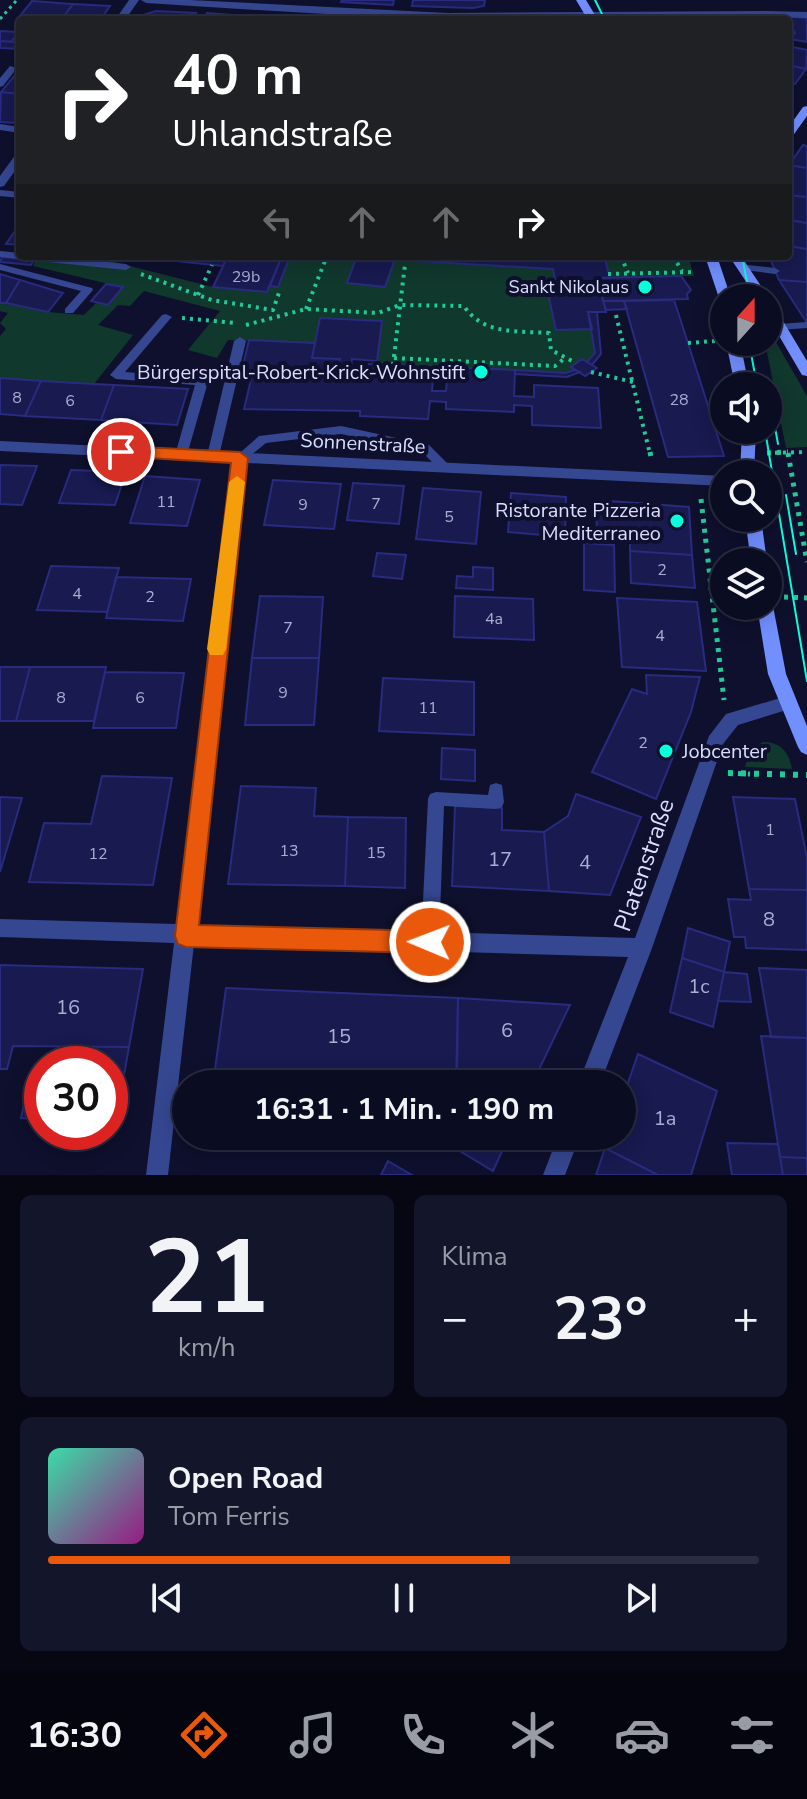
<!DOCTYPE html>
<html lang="de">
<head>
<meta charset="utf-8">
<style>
  :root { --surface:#0a0c22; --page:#13152a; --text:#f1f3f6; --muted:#999ba5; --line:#2a2c40; --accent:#ea580c }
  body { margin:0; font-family:"Nunito Sans",sans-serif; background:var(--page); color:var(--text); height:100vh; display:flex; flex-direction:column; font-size:30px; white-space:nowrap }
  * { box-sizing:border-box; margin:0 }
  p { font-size:26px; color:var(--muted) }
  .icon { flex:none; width:44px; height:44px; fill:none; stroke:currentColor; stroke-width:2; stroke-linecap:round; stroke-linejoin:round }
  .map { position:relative; height:1175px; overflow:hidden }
  .side { display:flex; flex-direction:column; gap:20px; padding:20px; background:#060713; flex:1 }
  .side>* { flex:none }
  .hud { position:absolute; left:16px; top:16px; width:776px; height:244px; border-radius:8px; box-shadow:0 4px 20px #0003,0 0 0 2px var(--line); background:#202124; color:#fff; overflow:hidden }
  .needle { width:52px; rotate:21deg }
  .buttons { position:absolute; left:710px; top:284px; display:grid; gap:16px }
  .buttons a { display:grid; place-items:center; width:72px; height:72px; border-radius:50%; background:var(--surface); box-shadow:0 4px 20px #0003,0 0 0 2px var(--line); font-size:40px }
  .speed { position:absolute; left:24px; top:1046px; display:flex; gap:16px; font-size:40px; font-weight:700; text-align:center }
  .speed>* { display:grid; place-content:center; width:104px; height:104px; border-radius:50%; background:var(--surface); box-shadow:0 4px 20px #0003,0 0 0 2px var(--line); line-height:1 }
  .speed .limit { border:12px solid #d22; background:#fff; color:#111 }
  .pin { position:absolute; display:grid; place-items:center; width:68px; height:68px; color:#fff; margin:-34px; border:4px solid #fff; border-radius:50%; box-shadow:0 2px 8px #0007 }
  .me { position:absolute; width:88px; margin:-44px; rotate:271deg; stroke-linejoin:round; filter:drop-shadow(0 0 6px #0008) }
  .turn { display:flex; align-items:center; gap:28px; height:168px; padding:0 24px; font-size:36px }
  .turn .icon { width:104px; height:104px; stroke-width:2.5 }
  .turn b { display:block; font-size:56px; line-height:68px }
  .lanes { display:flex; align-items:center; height:76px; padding:0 24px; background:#0003; justify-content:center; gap:40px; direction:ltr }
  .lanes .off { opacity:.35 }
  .big { font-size:60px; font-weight:700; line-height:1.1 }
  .side .widget { flex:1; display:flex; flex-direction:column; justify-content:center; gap:12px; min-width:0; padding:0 28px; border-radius:12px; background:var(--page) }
  .side .dial { align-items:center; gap:0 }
  .dial b { font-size:104px; line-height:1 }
  .song { display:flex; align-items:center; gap:24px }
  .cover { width:96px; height:96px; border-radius:12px; background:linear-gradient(135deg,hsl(160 70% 55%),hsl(310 70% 35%)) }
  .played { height:8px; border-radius:4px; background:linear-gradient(90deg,var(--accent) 65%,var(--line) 65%) }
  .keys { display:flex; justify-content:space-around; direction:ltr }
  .heat { display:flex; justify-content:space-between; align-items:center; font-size:44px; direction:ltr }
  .side .tiles { flex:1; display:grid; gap:20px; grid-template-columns:1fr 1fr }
  .widget:last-child { grid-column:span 2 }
  .trip { position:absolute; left:172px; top:1070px; width:464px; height:80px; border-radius:40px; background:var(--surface); box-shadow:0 4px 20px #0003,0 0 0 2px var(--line); font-weight:700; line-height:80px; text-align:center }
  .menu { display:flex; height:128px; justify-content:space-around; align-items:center; background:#04050e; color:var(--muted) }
  .menu .icon { width:56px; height:56px }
  .menu .current { color:var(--accent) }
  .menu b { font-size:36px; color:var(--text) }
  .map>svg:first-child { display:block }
  .green { fill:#11382d }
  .building { fill:#181a50; stroke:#282b7e; stroke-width:2 }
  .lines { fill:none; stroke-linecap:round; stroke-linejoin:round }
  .path-far3 { stroke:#23ca99; stroke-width:3; stroke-dasharray:3 4; stroke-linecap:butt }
  .path-far2 { stroke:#23ca99; stroke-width:4; stroke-dasharray:3 5; stroke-linecap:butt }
  .path-far1 { stroke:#23ca99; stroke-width:5; stroke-dasharray:4 6; stroke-linecap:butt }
  .path { stroke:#23ca99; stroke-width:6; stroke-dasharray:5 8; stroke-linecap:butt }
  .lane { fill:#354791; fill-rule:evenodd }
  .street { fill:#354791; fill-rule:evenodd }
  .secondary { fill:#728fff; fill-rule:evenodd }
  .tram { stroke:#07ffdd; stroke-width:2 }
  .route { fill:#ea580c; stroke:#983908; stroke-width:2 }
  .slow { fill:#f59e0b }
  .poi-dot { fill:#07ffdd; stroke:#0e102d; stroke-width:3 }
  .labels { text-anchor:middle; stroke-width:8; stroke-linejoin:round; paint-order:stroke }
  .number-label { font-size:16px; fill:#aaaed3 }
  .far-poi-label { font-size:18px; fill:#dbdfff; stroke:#0e102d; text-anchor:end }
  .poi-label { font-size:20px; fill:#dbdfff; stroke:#0e102d; text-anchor:end }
  .street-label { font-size:20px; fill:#dbdfff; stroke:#0e102d }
  .near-number-label { font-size:20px; fill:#aaaed3 }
  .near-street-label { font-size:24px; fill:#dbdfff; stroke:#0e102d }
</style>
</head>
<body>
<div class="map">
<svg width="807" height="1175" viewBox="0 0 807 1175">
  <rect width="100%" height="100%" fill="#0e102d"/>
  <path class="green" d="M37 256 102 259 213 287 267 292 270 286 278 287 290 256H357L347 283 384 287 396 256H416L417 261 553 269 592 329 595 353 587 362 582 359 571 366 575 370 565 373 369 364 377 360 382 321 320 318 315 343 228 340 217 358 188 350 220 311 144 291 130 306 118 305 98 325 133 335 94 384 0 378V336L6 329 0 323 8 313 0 311V303L48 312 84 315 97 302 122 287 33 266Z
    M604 256H688L694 276 610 278Z
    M769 330 807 396V447L786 448 765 342H768Z
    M763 742C781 742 789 752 792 769L745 767 750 750Z"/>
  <path class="building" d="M342 0H394L393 5 341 2Z
    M413 0H485L484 6 473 8 412 6Z
    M32 1 73 4 61 20 19 17Z
    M73 4 110 6 100 20H61Z
    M156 11 196 13 192 20H138L140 16Z
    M207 13 233 15 249 20H203Z
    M786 16 807 18V42L790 39 795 33Z
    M677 17H736L737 20H679Z
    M0 31 18 32 11 42 0 41Z
    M0 41 20 42V49L0 48Z
    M788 46 807 50 806 69 788 65Z
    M788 65 806 69 795 84 788 83Z
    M20 69V94L1 92Z
    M1 92 20 94V118L16 123 0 122Z
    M803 145 807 146V168L789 165Z
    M789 165 807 168V197L788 195Z
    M788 195 807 197V223L788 220Z
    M788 220 807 223V249L788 246Z
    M20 224V245L6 244Z
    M788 246 807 249V282L779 280 769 256H788Z
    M127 256H228L223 266Z
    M228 256H282L267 292 213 287Z
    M282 256H290L278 287 270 286Z
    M357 256H396L385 287 347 283Z
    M416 256H604L610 278H598L606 312H588L592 329 556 330 545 279H555L553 269 416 261Z
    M2 257 34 260 31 265 0 262Z
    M0 274 20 280 6 303H0Z
    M681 276 691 290 687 294 688 299 603 301 598 278Z
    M20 280 63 293 48 312 6 303Z
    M779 280 807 282V323Z
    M106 284 123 287 108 305 91 301Z
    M674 300 688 343 724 456 668 457 624 301Z
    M603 301H624L627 309 606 310Z
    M588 312H597L601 354 592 365 587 362 595 353Z
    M320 318 382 321 377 361 352 359 350 376 433 379 432 391H446L448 367 515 370 514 396 534 397V385L598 388 601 428 532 425V406L514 405V412L446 409V402L430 401 428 419 360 416V411L244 409 253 371 337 375 340 359 312 358Z
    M249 340 315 343 312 358 340 359 337 375 242 370Z
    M582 359 597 368 585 376 571 367Z
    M369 364 393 365 448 367V371L368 368Z
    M515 370 565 373 575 370 580 372 567 377 515 374Z
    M0 378 41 381 25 416 0 414Z
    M41 381 94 384 114 385 101 420 25 416Z
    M114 385 188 389 177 425 101 420Z
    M0 465 37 466 22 505 0 504Z
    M71 470 126 472 115 505 59 503Z
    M145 476 200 480 187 526 130 523Z
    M273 480 341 484 334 529 264 525Z
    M353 483 404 486 399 524 347 520Z
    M423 488 481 492 476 544 416 539Z
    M511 493 566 497 565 537 508 532Z
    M596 500 689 507 692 555 630 551V538L597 535Z
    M584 543 614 545 615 592 584 590Z
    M630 551 692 555 695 588 631 583Z
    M377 553 406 555 402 579 373 576Z
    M51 566 119 568 107 612 37 610Z
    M473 567 493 568V590L456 588 457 576 473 577Z
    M116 577 191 579 183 621 106 618Z
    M260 596 323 597 319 658H252Z
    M455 596 533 599 534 640 454 637Z
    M617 598 697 602 706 671 622 667Z
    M252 658H319L314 725H245Z
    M0 667H30L16 721H0Z
    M30 667H106L94 721H16Z
    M105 672 184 673 176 728H93Z
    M646 675 700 677 691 712 656 799 592 772 632 689 647 694Z
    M383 678 474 682V735L379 731Z
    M442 748 475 750V781L441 779Z
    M102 776 172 778 153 885 29 882 44 823 91 824Z
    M241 786 316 788 314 816 348 817 345 886 228 884Z
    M576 794 641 817 610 895 549 891 544 832 568 816Z
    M0 797 22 798 0 872Z
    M733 797 795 799 807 858V890L749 889Z
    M455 806 502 808V830L544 832 549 891 452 886Z
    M348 817 406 818 405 888 345 886Z
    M749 889 807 890V950L746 948 745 937H734L728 899 751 900Z
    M688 928 730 942 724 972 682 958Z
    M682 958 724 972 713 1027 670 1012Z
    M0 965 143 969 129 1047 13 1046 7 1069H0Z
    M759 968 807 970V1038L771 1037Z
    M724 972 747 974 751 1002 718 1001Z
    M226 988 458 998 457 1081 290 1073 289 1084H213Z
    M458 998 570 1005 532 1084H456Z
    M761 1036 807 1038V1158L780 1157Z
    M77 1047H129L116 1120H110V1064H52L53 1058H75Z
    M638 1054 717 1091 691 1175H658L605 1148 609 1136H622V1100Z
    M30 1077H42V1119L21 1118Z
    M435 1136H509L493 1171Z
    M727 1143 778 1144 783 1175H732Z
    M605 1148 658 1175H596Z
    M780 1157 807 1158V1175H783Z
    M388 1161 412 1175H381Z"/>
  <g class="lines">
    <path class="path-far3" d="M0 19 17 0"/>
    <path class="path-far2" d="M621 256 628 273
      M673 256 682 271
      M141 274 212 300 273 310 280 290
      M608 274 695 272
      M198 295 212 265
      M306 309 327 256
      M616 315 650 454
      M182 318 235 323
      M246 325 306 309 378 313 400 305 464 306C483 335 518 331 549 333L551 350 576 363
      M688 343 715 341
      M394 358 555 366 565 358
      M393 365 406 256
      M591 372 633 382
      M767 453 807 452"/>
    <path class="path-far1" d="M650 452 651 457
      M767 453 788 452
      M788 453 807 562
      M701 499 724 700
      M709 587 724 592
      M784 597 807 598
      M728 773 750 774"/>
    <path class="path" d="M728 773 807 775"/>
    <path class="lane" d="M10 66 17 68 3 86 0 87V78Z
      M0 124 20 127V133L0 130Z
      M0 190 20 192V198L0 196Z
      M0 251 20 253V256H50L126 264 131 267 126 270 0 257Z
      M0 264 92 288 93 290 73 313H65V309L81 291 0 270Z
      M748 265 775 268 780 271 775 274 744 270 743 268Z
      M166 314 172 317 170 319 125 372 202 378 208 382 187 455 181 459 175 455 195 385 116 379 110 375 162 315Z
      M807 322V328L779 330 773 327 779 324Z
      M240 337 246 341 219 456 213 460 207 456 234 341Z
      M341 426 429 445 451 467 450 470H440L421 451 341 434 266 443 244 461H236L234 458 259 436Z
      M496 783 502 785 504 802 502 807 496 809 444 806 439 942 436 948 430 950 424 948 421 942 428 799 430 794 436 792 488 795 490 785Z"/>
    <path class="street" d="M129 0H139L125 20H115Z
      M141 0H190L448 13 767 11 807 12V18C702 14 597 21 491 20 376 19 261 10 146 3Z
      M20 153V164L4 186 0 187V176L16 154Z
      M0 441 724 476V486L247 463 196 925 635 938 709 736 726 714 787 696 793 698 796 703 793 708 738 725 723 744 652 948 600 1084H578L628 957 194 944 168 1175H146L174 943 0 937V919L176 924 232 462 0 451Z
      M558 1136H580L565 1175H543Z"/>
    <path class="secondary" d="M576 0H586L598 20H588Z
      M807 106V116L792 137 788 138V128L803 107Z
      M705 256H717L731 298H724V302L719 298Z
      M729 256H741L769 298 768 300 757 298Z
      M768 302 774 306 807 361V376L802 375 768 317Z
      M726 342H740L749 386H735Z
      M742 430H756L754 474H740Z
      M745 518H761L767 562H751Z
      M768 601 773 606 786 674 807 726V755L801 752 798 747 768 674 757 606H768Z"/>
    <path class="tram" d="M595 0 605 20
      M742 256 750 298
      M749 342 757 386
      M768 389 778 444
      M765 430 807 681
      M786 495 796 554"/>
  </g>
  <path class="route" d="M121 446 240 452 248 458 199 925 430 931 438 934 441 942 438 950 430 953 186 947 178 944 175 936 231 463 115 456V448Z"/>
  <path class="slow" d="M237 476 245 482 226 649 223 655H210L207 649 229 482Z"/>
  <g class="poi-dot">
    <circle cx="645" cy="287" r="8"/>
    <circle cx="481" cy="372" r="8"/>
    <circle cx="677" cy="521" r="8"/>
    <circle cx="666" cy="751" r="8"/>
  </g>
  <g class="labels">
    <g class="number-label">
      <text x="246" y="282">29b</text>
      <text x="17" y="403">8</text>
      <text x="679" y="405">28</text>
      <text x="70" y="406">6</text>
      <text x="166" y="507">11</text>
      <text x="376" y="509">7</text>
      <text x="303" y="510">9</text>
      <text x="449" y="522">5</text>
      <text x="662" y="575">2</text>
      <text x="77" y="599">4</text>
      <text x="150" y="602">2</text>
      <text x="494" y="624">4a</text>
      <text x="288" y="633">7</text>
      <text x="660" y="641">4</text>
      <text x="283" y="698">9</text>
      <text x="61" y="703">8</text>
      <text x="140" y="703">6</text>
      <text x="428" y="713">11</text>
      <text x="643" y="748">2</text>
      <text x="770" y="835">1</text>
      <text x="289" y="856">13</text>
      <text x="376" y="858">15</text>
      <text x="98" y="859">12</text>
    </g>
    <g class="far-poi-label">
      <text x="629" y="293">Sankt Nikolaus</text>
    </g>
    <g class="poi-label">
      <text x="465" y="379">Bürgerspital-Robert-Krick-Wohnstift</text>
      <text x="661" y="517">Ristorante Pizzeria<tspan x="661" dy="23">Mediterraneo</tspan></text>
      <text x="682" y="758" text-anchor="start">Jobcenter</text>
    </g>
    <g class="street-label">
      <text transform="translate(363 443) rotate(3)" y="7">Sonnenstraße</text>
    </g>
    <g class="near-number-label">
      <text x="500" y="866">17</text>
      <text x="585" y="869">4</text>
      <text x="769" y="926">8</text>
      <text x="699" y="993">1c</text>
      <text x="68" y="1014">16</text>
      <text x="507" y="1037">6</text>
      <text x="339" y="1043">15</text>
      <text x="665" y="1125">1a</text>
    </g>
    <g class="near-street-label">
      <text transform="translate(644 865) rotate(-71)" y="8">Platenstraße</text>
    </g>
  </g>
</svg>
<div class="buttons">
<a><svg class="needle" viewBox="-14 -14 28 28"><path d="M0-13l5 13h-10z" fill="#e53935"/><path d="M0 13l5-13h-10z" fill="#999ba5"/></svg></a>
<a><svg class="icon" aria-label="sound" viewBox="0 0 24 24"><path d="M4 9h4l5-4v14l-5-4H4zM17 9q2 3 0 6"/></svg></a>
<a><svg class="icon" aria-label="search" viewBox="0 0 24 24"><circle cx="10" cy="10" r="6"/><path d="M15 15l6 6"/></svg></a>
<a><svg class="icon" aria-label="layers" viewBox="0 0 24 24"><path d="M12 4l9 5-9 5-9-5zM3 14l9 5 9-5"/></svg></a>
</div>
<div class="speed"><div class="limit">30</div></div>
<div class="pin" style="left:121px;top:452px;background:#d93025"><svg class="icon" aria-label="arrive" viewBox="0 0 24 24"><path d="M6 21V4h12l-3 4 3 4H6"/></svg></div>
<svg class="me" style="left:430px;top:942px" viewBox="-20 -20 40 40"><circle r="17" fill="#ea580c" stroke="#fff" stroke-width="3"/><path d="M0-11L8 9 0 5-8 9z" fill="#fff"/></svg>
<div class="trip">16:31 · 1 Min. · 190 m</div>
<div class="hud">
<div class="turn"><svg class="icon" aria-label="right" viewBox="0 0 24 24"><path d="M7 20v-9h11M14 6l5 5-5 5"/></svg><div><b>40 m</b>Uhlandstraße</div></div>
<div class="lanes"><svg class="icon off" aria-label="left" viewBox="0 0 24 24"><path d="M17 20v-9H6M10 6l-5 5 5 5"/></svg><svg class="icon off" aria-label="ahead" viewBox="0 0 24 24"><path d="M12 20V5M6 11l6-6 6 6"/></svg><svg class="icon off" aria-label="ahead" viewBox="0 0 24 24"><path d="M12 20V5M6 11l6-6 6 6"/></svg><svg class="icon" aria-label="right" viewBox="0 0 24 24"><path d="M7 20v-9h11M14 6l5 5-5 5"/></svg></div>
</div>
</div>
<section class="side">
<div class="tiles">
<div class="widget dial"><b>21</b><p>km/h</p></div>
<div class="widget"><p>Klima</p>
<div class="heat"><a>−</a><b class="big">23°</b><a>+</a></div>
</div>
<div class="widget">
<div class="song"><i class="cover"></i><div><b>Open Road</b><p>Tom Ferris</p></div></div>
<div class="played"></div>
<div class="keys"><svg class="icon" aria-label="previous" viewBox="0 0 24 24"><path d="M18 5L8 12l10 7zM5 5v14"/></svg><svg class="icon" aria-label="pause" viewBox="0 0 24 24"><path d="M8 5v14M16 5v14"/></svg><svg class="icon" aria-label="next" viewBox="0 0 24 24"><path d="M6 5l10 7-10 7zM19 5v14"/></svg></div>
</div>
</div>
</section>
<nav class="menu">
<b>16:30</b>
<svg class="icon current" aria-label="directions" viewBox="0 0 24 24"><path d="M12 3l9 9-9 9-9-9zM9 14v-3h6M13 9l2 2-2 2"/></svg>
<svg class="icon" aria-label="music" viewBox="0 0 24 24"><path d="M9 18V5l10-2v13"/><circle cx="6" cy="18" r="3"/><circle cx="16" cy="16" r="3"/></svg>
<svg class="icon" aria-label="phone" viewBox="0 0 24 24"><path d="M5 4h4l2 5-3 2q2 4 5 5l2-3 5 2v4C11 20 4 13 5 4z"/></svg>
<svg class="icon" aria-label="climate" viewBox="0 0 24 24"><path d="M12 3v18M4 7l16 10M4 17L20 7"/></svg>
<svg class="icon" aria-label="car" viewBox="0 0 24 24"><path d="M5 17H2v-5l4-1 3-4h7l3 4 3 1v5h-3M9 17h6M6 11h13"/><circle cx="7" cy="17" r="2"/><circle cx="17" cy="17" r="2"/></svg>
<svg class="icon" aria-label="filters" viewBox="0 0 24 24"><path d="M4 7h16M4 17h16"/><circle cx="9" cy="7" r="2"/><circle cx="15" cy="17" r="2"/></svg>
</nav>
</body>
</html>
